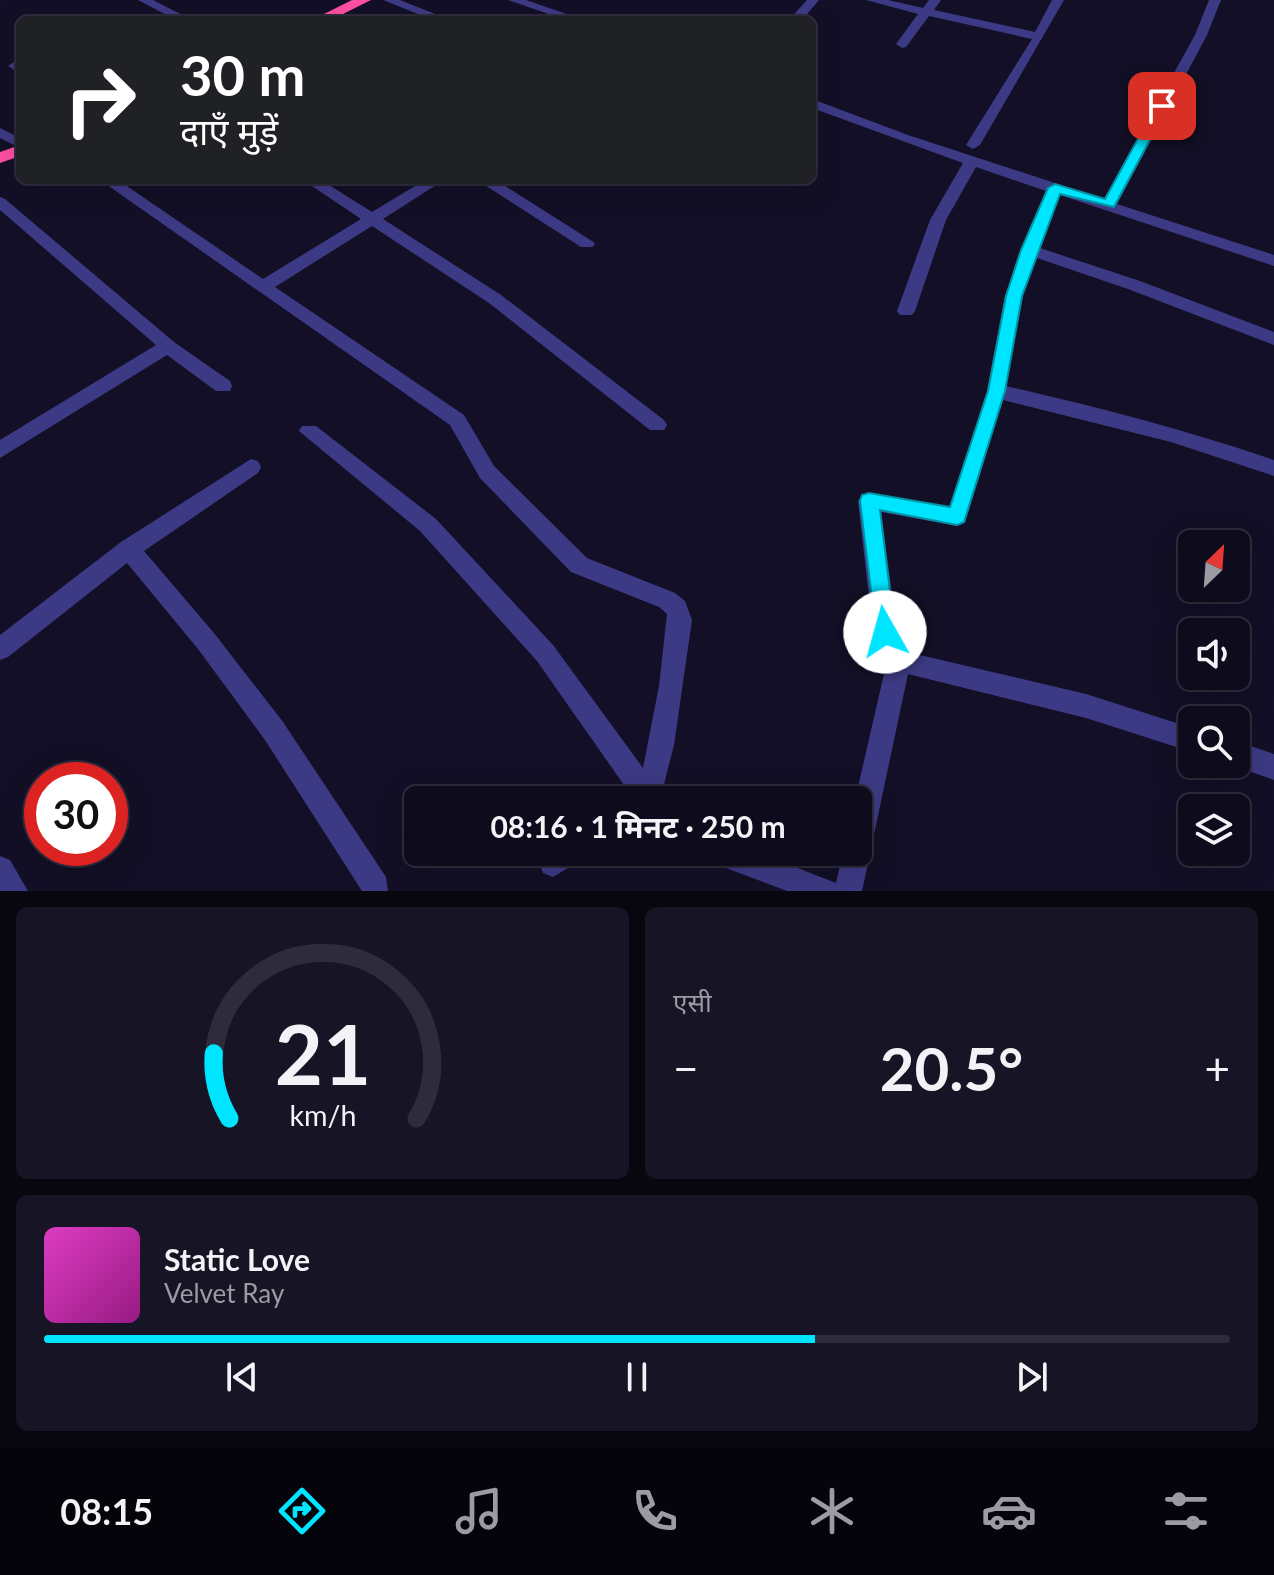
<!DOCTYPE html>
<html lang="hi">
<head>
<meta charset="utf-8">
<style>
  :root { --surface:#0e0b1c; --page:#171425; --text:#f1f3f6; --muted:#9b9ba3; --line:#2e2b3b; --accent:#00e5ff }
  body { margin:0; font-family:Lato,"Noto Sans Devanagari",sans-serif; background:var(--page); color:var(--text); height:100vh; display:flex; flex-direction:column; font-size:30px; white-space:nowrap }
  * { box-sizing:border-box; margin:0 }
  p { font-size:26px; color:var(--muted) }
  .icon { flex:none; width:44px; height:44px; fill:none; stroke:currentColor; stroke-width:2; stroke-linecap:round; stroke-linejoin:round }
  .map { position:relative; height:891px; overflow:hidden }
  .details { display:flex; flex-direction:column; gap:16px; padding:16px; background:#08060f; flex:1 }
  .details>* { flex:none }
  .guide { position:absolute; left:16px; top:16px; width:800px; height:168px; border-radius:12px; box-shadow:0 8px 32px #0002,0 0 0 2px var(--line); background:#202124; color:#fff; overflow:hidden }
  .needle { width:52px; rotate:25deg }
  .tools { position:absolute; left:1178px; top:530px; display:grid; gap:16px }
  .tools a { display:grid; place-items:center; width:72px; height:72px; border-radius:12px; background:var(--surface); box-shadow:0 8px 32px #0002,0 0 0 2px var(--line); font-size:40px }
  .speed { position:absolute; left:24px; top:762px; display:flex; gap:16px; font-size:40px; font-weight:700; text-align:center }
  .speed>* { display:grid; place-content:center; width:104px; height:104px; border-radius:50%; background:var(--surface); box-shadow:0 8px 32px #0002,0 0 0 2px var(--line); line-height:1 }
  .speed .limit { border:12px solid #d22; background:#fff; color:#111 }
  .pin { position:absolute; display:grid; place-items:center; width:68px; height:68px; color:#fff; margin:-34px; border-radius:16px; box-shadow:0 4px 12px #0006 }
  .me { position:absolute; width:88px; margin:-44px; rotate:353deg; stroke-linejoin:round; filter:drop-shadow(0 0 6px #0008) }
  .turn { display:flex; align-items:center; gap:28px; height:168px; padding:0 32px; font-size:36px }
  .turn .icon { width:104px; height:104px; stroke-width:2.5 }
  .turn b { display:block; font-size:56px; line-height:68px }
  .big { font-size:60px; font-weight:700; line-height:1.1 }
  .details .tile { flex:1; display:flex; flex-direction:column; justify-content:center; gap:12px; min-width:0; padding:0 28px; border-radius:12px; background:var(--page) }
  .details .dial { align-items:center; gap:0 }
  .dial svg { height:208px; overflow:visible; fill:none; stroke:var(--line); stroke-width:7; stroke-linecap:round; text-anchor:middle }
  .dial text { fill:var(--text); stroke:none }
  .song { display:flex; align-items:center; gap:24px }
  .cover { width:96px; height:96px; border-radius:12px; background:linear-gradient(135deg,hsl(310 70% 55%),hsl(310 70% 35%)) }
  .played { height:8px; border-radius:4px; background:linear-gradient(90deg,var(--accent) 65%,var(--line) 65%) }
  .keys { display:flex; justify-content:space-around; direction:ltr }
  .heat { display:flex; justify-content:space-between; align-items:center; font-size:44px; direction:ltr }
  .details .tiles { flex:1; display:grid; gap:16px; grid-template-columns:1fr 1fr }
  .tile:last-child { grid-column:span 2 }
  .trip { position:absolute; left:404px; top:786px; width:468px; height:80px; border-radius:12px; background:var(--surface); box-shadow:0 8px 32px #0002,0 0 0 2px var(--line); font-weight:700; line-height:80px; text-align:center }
  .tabs { display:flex; height:128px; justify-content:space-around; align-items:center; background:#06040b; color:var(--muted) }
  .tabs .icon { width:56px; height:56px }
  .tabs .current { color:var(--accent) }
  .tabs b { font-size:36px; color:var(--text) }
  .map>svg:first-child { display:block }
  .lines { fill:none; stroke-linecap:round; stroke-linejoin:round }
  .minor { fill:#3d3a85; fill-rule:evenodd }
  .highway { fill:#ff4fa3; fill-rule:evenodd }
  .route { fill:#00e5ff; stroke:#0095a6; stroke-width:2 }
</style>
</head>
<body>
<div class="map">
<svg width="1274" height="891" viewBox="0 0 1274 891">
  <rect width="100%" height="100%" fill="#130f26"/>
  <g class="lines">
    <path class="minor" d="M138 0H153L192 20H176Z
      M383 0H400L450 20H433Z
      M508 0H526L584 20H566Z
      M807 0H819L802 20H789Z
      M866 0H888L923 8 929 0H941L934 10 1035 32 1052 0H1064L980 145 973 149 966 145 1032 39 929 16 906 47 902 48 896 44 918 14Z
      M1209 0H1221L1207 35 1117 204 1274 255V266L1060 195 1040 248 1140 281 1274 332V345L1128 289 1037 258 1023 296 1006 386C1097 407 1186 430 1274 460V476L1171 442 1003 400 965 523 957 526 881 512 897 631 907 652 1086 694 1192 728V752L1086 718 908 674 862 891H787L710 862 706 852H757L836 883 843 852H858V800H855L887 661 873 632 858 501 862 495 869 493 950 507 987 391 1005 296 1046 191 976 167 946 220 915 311 912 315H900L897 311 930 220 963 163 812 108V99L908 135 1104 199 1195 35Z
      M14 62 20 64V74L8 66Z
      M0 128 20 138V148L0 138Z
      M100 180H118L263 279 361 219 303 180H321L372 212 425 180H444L383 219 501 295 664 420 667 425 664 430H650L489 303 372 226 275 287 464 415 494 466 587 558 675 593 685 601 692 620 674 745 660 800H629L631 795 537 661 420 531 299 431 302 426H316L436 519 553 645 643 768 659 686 667 614 659 607 571 572 480 478 450 425Z
      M477 180H496L595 243 593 247H581Z
      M0 197 5 199 174 342 230 381 232 386 230 391H216L167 355 0 458V440L156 345 0 210Z
      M251 459 258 461 261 467 258 473 144 551 214 633 283 722 386 877 388 891H362L265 740 198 649 127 563 8 657 0 660V635L121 542Z
      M1236 741 1274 754V780L1229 764H1236Z
      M582 852 578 862 553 877 543 873 539 863 545 852Z
      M0 856 10 860 28 891H0Z"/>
    <path class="highway" d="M352 0H371L331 20H312Z
      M20 145V156L0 163V152Z"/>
  </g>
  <path class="route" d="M1157 104 1168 106 1114 207 1060 194 1022 296 1005 391 964 522 957 525 880 510 895 632 892 639 885 641 877 639 860 501 862 495 869 493 950 507 988 391 1006 296 1021 250 1048 188 1055 184 1105 199Z"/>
</svg>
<div class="tools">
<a><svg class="needle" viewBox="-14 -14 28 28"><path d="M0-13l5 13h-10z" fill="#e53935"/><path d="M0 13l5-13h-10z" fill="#9b9ba3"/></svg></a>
<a><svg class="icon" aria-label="sound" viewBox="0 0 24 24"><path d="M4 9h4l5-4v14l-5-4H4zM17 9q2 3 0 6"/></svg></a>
<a><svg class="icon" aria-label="search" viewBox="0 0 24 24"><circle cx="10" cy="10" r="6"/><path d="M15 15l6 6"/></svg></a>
<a><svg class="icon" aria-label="layers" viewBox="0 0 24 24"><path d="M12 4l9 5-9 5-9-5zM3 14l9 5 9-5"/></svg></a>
</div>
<div class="speed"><div class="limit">30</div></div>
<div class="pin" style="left:1162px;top:106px;background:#d93025"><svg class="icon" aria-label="arrive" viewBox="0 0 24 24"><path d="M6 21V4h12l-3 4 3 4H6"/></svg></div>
<svg class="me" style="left:885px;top:632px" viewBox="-20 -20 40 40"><circle r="19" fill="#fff"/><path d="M0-13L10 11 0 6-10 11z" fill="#00e5ff"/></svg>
<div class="trip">08:16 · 1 मिनट · 250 m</div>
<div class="guide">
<div class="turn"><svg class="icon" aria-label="right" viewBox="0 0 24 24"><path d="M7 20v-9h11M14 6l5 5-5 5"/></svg><div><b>30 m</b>दाएँ मुड़ें</div></div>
</div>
</div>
<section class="details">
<div class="tiles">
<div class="tile dial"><svg viewBox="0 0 100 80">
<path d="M14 69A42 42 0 1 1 86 69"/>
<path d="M14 69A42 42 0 0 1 8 44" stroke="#00e5ff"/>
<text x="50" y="56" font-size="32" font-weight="700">21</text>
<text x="50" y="72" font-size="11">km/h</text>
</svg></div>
<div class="tile"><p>एसी</p>
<div class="heat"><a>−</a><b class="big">20.5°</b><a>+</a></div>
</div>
<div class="tile">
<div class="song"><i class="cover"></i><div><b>Static Love</b><p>Velvet Ray</p></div></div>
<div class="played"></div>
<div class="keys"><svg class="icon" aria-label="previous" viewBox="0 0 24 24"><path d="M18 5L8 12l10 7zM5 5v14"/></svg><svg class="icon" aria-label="pause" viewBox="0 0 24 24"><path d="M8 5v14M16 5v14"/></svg><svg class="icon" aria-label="next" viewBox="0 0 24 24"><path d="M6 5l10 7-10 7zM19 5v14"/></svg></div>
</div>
</div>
</section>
<nav class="tabs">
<b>08:15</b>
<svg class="icon current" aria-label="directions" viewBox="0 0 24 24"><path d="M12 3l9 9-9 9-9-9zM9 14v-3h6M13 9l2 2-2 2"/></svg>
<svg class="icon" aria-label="music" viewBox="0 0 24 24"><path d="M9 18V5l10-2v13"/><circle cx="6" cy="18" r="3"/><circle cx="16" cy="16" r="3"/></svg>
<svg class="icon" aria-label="phone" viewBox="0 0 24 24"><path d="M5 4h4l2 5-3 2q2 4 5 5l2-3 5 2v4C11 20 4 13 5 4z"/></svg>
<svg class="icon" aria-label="climate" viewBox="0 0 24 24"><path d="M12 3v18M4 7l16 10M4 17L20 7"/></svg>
<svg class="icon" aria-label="car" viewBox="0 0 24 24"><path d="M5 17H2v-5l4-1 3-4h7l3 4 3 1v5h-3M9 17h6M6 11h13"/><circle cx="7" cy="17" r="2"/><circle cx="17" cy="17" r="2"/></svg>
<svg class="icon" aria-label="filters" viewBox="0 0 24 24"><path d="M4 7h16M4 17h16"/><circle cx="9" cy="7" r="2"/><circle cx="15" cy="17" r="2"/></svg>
</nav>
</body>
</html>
